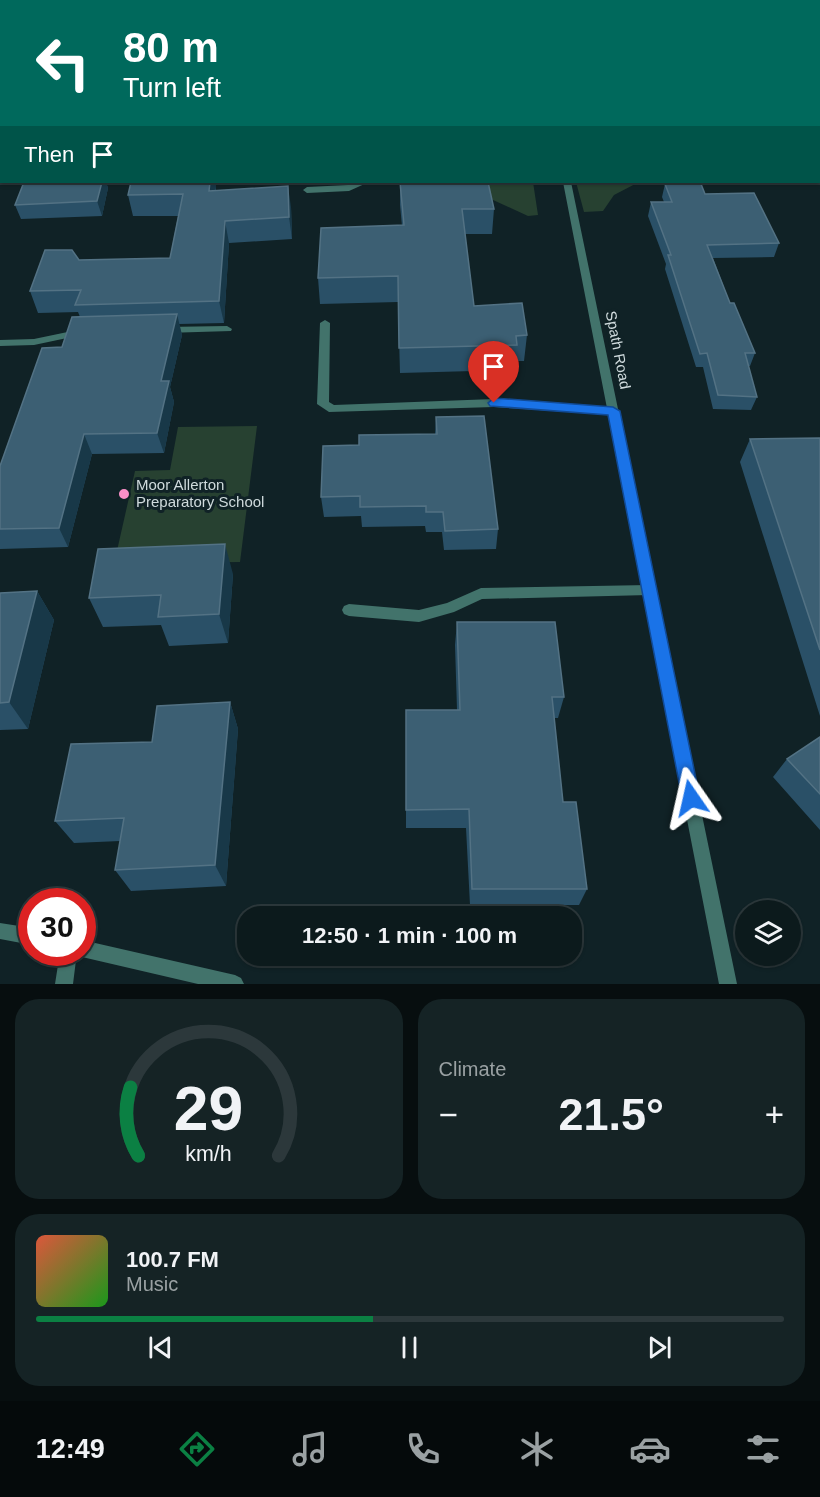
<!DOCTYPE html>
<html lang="en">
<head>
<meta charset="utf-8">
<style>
  :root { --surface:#0c1a1c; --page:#152325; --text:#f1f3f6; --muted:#9aa1a3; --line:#2c383b; --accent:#0b8043 }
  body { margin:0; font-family:Helvetica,sans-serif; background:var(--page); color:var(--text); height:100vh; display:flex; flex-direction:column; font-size:22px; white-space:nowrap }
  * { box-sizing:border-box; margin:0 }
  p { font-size:20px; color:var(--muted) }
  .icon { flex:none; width:33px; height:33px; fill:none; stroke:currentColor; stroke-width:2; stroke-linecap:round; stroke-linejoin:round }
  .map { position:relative; height:984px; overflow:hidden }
  .side { display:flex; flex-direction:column; gap:15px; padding:15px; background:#070e0f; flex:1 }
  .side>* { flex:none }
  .banner { position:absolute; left:0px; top:0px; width:820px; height:183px; box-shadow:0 2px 4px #0004,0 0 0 2px var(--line); background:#00695c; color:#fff; overflow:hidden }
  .tools { position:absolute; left:735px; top:900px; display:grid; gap:12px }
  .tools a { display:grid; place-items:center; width:66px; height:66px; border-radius:50%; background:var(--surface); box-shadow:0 2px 4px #0004,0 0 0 2px var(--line); font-size:30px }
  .speed { position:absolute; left:18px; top:888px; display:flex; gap:12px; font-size:30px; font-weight:700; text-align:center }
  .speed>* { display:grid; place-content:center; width:78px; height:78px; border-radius:50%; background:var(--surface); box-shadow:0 2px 4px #0004,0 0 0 2px var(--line); line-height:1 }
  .speed .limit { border:9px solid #d22; background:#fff; color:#111 }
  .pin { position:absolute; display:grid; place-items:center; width:51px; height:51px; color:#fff; margin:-62px -26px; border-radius:50% 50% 50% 0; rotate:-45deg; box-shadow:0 0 6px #0007 }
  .pin .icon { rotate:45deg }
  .me { position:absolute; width:66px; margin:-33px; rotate:349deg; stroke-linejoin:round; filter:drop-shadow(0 0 4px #0008) }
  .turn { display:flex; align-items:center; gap:21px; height:126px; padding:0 24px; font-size:27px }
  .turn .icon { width:78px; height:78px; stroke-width:2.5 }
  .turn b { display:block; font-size:42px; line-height:51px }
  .then { display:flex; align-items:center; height:57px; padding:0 24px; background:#0003; gap:12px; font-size:22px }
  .big { font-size:45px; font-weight:700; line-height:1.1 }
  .side .tile { flex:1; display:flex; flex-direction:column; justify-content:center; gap:9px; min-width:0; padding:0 21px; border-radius:24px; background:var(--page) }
  .side .dial { align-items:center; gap:0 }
  .dial svg { height:156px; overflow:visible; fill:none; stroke:var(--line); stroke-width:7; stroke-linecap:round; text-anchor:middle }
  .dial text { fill:var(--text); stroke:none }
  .song { display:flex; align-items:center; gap:18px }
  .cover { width:72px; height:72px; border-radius:9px; background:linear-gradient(135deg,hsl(10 70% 55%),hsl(120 70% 35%)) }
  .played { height:6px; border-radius:3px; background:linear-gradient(90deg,var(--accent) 45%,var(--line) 45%) }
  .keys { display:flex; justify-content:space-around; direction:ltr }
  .heat { display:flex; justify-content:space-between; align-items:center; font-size:33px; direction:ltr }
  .side .tiles { flex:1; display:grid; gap:15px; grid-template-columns:1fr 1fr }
  .tile:last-child { grid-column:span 2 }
  .trip { position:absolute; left:237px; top:906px; width:345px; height:60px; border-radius:24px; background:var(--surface); box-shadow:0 2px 4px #0004,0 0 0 2px var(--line); font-weight:700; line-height:60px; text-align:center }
  .menu { display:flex; height:96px; justify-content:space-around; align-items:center; background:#050a0b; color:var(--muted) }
  .menu .icon { width:42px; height:42px }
  .menu .on { color:var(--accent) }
  .menu b { font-size:27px; color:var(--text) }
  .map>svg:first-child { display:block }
  .green { fill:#274131 }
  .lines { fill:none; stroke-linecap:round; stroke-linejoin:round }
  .service { fill:#42736b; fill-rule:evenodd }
  .minor { fill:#42736b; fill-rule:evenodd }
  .secondary { fill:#51a397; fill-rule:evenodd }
  .primary { fill:#5bc8b9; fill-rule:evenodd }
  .wall { fill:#2a5067 }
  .shaded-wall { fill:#183848 }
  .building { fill:#3c5f73; stroke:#537284; stroke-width:1.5 }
  .route { fill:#1a73e8; stroke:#114b97; stroke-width:1.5 }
  .poi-dot { fill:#fa8fc8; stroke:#102226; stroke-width:2 }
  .labels { text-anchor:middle; stroke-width:6; stroke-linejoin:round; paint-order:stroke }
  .street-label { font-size:15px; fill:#cfdadc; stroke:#102226 }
  .poi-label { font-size:15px; fill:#cfdadc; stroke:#102226; text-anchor:start }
</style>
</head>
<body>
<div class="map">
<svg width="820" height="984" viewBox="0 0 820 984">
  <rect width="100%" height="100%" fill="#102226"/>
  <path class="green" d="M412 182H533L538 215 528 216 480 194Z
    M576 182H639L614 195 603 211 584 212Z
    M257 426 240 562 114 564 135 471 170 470 178 427Z"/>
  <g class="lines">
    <path class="service" d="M358 182H369L349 191 307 193 303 190 307 187 348 185Z
      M325 320 330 323 329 402 334 405 494 399 613 407 619 411 613 415 494 407 329 412 317 404 320 323Z
      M227 326 232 329 231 331 165 333 160 330 165 327Z
      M82 329 87 332 86 334 34 345 0 346V340L34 339Z
      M649 585 654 586 656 590 654 594 649 595 482 599 454 612 419 622 349 616 344 614 342 610 344 606 349 604 419 610 447 603 481 588Z
      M60 952H77L73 984H55Z"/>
    <path class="minor" d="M516 0H522V2H516Z
      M563 182H571L737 984H719Z
      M0 923 32 928V945L0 939Z
      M82 940 235 975 241 978 244 984H198L82 957 75 952H82Z"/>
    <path class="secondary" d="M819 147H820V151H819Z
      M0 154H2V158H0Z"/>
    <path class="primary" d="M47 0H55L46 2Z
      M0 129H2L0 138Z"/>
  </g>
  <path class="wall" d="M378 0H406V2H378Z
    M594 0H820V37H819V2H595Z
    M24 182H106L108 188 102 216 21 219 15 205Z
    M131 182H215L216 190 291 207 292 239 229 243 224 323 179 324 182 335 170 387 174 402 164 453 92 454 68 547 0 549V466L62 347 80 317 78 312 38 313 30 291 79 260 170 258 178 216H133L128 195Z
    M400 182 494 209 492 234H465L474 306 527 335 524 361H515L514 370 400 373 398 302 320 304 318 278 402 226 400 205Z
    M665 184 705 194 779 243 774 257 713 258 730 303 755 353 750 366H748L757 397 751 410 713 409 703 367H696L665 269 666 264 648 216 651 202H664L662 197Z
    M436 417 498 529 496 549 444 550 442 532H426L425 526 362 527 361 516 324 517 321 497 359 445 435 434Z
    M820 438V716L740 462 750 439Z
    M233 574 228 643 169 646 161 625 103 627 89 598Z
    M37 591 54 620 28 729 0 730V593Z
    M457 622 564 697 558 718H554L563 802 587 889 579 905H470L466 828H406V710H457L455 645Z
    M230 702 238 729 226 886 131 891 115 870 120 841 74 843 55 821 152 742Z
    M820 737V830L773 777 787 759Z"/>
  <path class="shaded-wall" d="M102 182H106L108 188 102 216 97 201Z
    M210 182H215L216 186 213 212 209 191Z
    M288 186 291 207 292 239 289 217Z
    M225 221 229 243 224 323 219 301Z
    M177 314 182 335 170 387 174 402 164 453 157 433 161 381Z
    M84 434 92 454 68 547 59 528Z
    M225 544 233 574 228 643 219 614Z
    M37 591 54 620 28 729 9 702Z
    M230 702 238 729 226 886 215 865Z"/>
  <path class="building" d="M101 0H223V2H100Z
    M321 0H364V2H321Z
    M601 0H820V24H819V2H602Z
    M24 182H102L97 201 15 205Z
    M131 182H210L209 191 288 186 289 217 225 221 219 301 75 305 81 290 30 291 45 250H72L79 260 170 258 183 194 128 195Z
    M400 182H488L494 209H462L474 306 522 303 527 335 516 336 517 345 399 348 398 276 318 278 321 228 404 225Z
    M665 184H701L705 194 754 193 779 243 707 245 730 303H734L755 353H745L757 397 718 395 707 353 700 354 668 255H671L651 202H672Z
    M177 314 161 381H169L157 433 84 434 59 528 0 529V466L42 348 62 347 72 317Z
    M484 416 498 529 445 531 443 512H426V506L360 507V496L321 497 323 446 359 445V435L437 434 436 417Z
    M820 438V650L750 439Z
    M225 544 219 614 158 617 161 595 89 598 98 549Z
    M37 591 9 702 0 703V593Z
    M457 622H555L564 697H552L563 802H576L587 889H472L469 809 406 810V710H460Z
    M230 702 215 865 115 870 124 818 55 821 71 744 152 742 157 706Z
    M820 737V794L787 759Z"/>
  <path class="route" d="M494 398 613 407 620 411 700 798 697 805 691 807 685 805 682 798 608 415 490 406 488 403Z"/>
  <circle class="poi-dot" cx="124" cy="494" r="6"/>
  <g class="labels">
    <g class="street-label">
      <text transform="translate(618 350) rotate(79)" y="5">Spath Road</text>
    </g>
    <g class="poi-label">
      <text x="136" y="490">Moor Allerton<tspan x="136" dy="17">Preparatory School</tspan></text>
    </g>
  </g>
</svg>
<div class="tools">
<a><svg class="icon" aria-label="layers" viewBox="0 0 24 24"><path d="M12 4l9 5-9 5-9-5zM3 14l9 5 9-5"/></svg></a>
</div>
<div class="speed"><div class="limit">30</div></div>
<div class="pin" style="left:494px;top:403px;background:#d93025"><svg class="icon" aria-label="arrive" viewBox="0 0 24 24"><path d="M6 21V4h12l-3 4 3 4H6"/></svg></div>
<svg class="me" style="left:691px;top:798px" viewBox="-20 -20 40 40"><path d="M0-17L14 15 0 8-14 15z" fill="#1a73e8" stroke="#fff" stroke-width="4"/></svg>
<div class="trip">12:50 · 1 min · 100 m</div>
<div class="banner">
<div class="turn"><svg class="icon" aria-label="left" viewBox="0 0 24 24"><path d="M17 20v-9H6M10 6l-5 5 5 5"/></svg><div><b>80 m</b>Turn left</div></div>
<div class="then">Then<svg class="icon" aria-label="arrive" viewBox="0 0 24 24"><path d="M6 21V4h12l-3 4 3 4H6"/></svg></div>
</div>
</div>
<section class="side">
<div class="tiles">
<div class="tile dial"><svg viewBox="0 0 100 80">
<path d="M14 69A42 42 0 1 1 86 69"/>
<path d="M14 69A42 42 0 0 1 10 34" stroke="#0b8043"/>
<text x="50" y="56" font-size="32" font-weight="700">29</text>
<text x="50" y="72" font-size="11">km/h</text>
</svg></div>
<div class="tile"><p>Climate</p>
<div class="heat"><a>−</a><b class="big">21.5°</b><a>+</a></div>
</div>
<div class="tile">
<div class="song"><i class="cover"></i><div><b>100.7 FM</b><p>Music</p></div></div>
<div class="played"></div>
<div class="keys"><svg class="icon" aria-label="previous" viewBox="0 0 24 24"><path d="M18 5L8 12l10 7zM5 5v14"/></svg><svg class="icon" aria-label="pause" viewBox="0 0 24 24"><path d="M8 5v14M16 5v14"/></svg><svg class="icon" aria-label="next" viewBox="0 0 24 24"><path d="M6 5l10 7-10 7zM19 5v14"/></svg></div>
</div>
</div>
</section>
<nav class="menu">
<b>12:49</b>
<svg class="icon on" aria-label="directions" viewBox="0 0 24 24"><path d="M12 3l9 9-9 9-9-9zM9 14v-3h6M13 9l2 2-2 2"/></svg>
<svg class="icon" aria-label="music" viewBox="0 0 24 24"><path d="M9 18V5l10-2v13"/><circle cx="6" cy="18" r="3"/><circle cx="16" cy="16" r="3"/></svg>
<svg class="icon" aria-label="phone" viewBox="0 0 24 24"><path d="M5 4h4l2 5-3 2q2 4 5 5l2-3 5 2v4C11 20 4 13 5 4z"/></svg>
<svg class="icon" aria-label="climate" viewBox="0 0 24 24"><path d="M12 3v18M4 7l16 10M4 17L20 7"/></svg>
<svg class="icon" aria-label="car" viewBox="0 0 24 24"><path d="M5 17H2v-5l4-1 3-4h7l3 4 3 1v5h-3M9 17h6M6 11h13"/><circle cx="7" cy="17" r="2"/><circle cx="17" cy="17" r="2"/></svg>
<svg class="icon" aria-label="filters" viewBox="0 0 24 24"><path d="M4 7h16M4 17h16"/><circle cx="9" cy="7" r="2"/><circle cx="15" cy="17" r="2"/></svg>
</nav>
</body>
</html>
